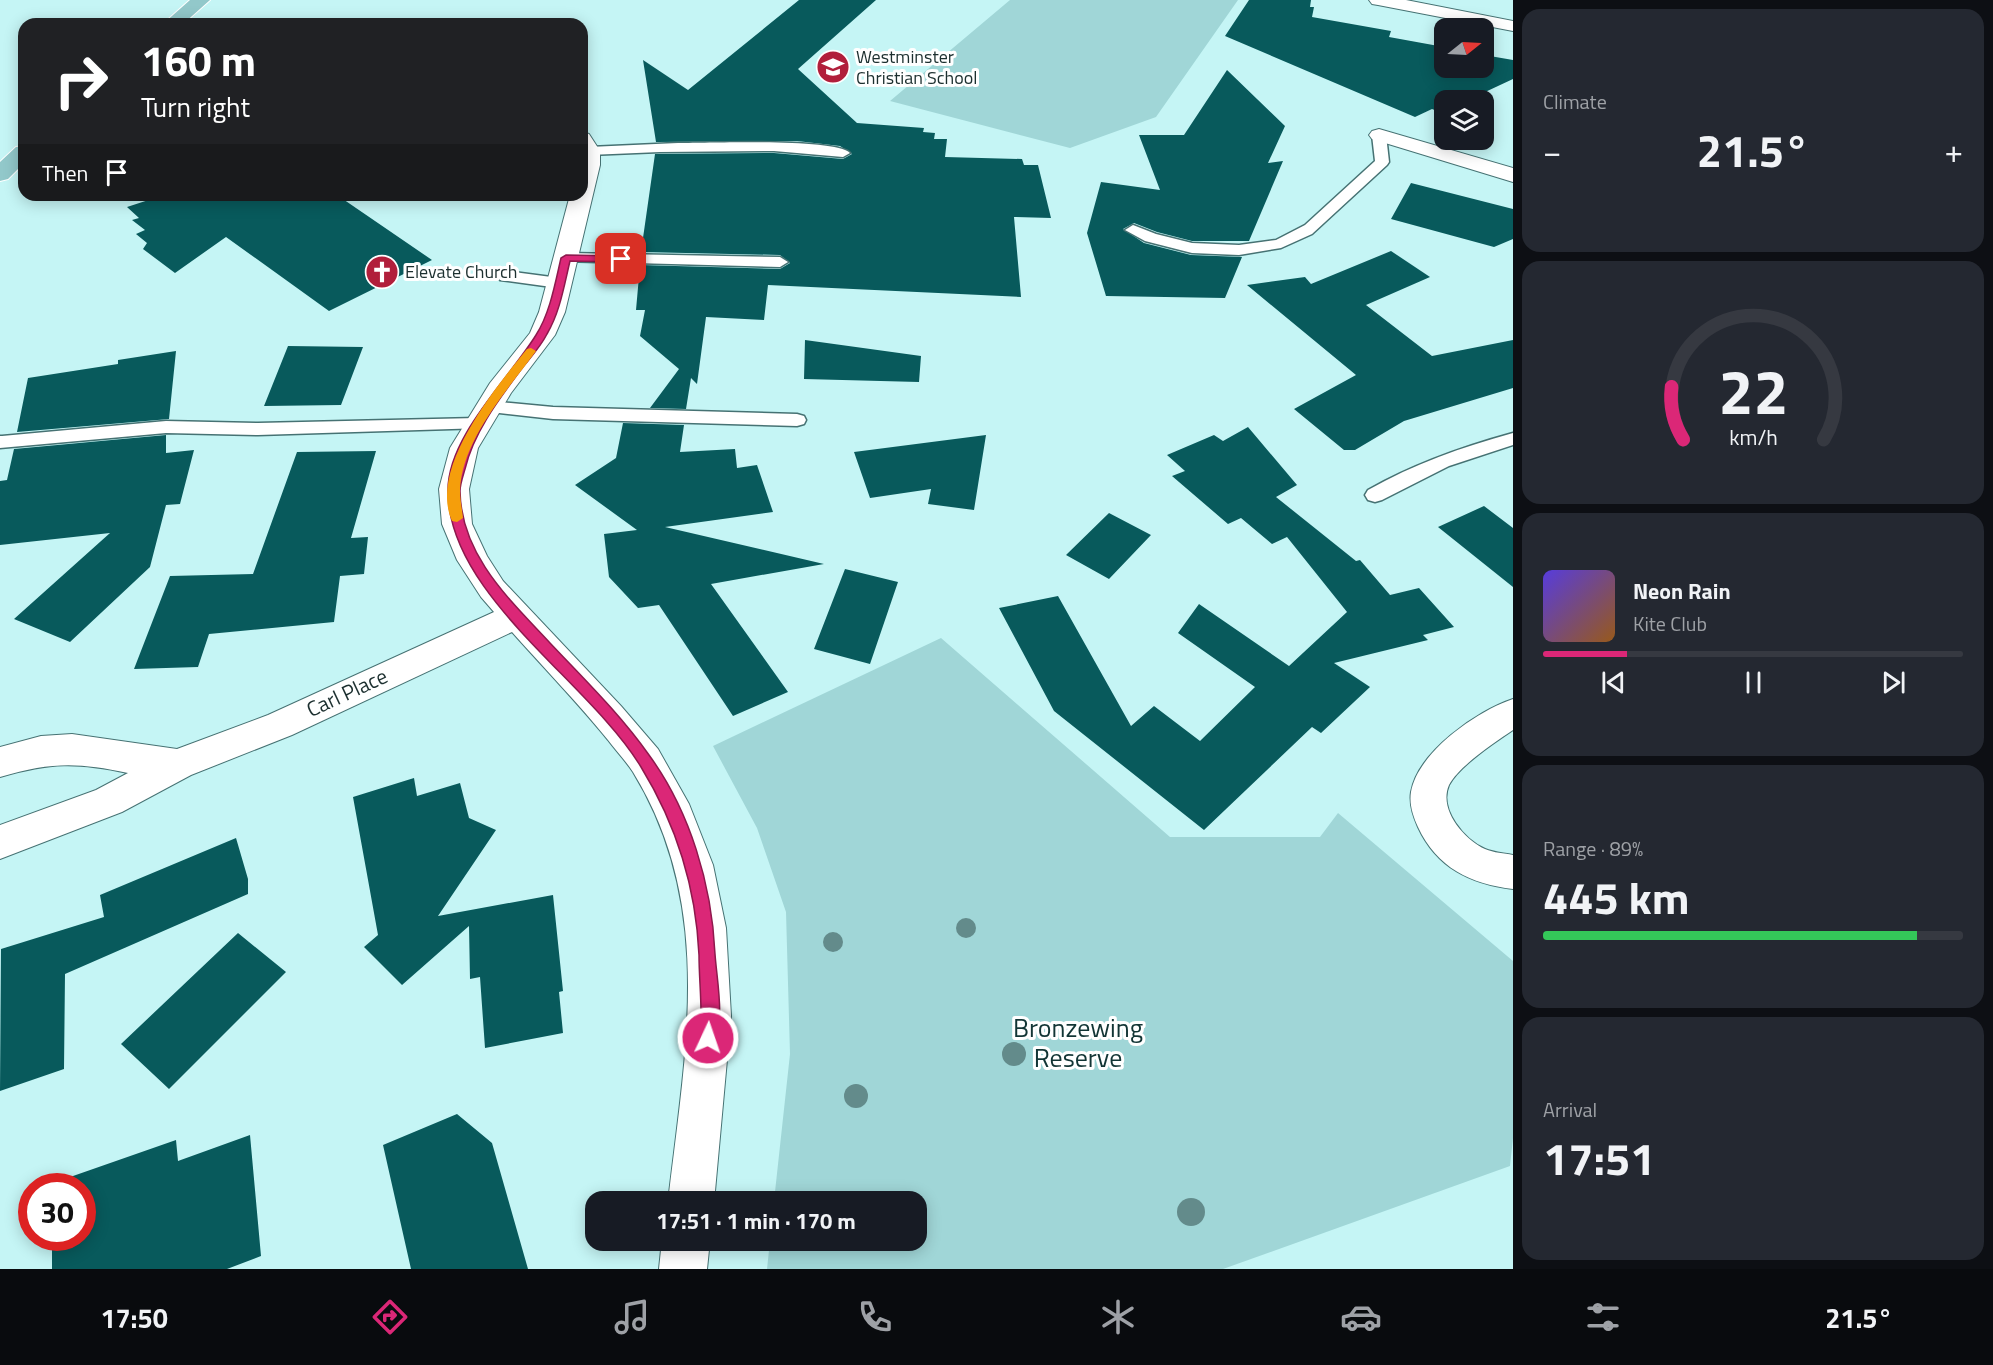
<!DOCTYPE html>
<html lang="en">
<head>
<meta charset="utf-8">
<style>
  :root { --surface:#171b24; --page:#242831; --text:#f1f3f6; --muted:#9ea1a6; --line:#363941; --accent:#db2777 }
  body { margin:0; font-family:"Titillium Web",sans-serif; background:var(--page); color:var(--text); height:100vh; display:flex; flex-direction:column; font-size:22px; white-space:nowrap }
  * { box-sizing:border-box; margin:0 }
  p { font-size:20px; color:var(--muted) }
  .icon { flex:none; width:33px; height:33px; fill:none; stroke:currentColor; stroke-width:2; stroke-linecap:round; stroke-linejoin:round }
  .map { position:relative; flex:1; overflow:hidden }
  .sheet { display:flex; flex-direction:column; gap:9px; padding:9px; background:#0d0f14; width:480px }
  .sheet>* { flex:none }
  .top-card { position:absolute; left:18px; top:18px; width:570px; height:183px; border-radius:18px; box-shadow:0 3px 15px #0003; background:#202124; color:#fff; overflow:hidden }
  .needle { width:39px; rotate:72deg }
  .fabs { position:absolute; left:1434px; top:18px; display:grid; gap:12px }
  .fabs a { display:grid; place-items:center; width:60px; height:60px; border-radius:12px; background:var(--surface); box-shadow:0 3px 15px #0003; font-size:30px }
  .speed { position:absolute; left:18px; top:1173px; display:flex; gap:12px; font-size:30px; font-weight:700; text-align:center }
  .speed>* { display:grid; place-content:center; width:78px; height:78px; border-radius:50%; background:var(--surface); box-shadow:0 3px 15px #0003; line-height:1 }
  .speed .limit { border:9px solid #d22; background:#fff; color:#111 }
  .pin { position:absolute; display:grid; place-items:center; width:51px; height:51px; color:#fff; margin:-26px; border-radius:12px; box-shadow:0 3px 9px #0006 }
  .me { position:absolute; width:66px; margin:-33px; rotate:3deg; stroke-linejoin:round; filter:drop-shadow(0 0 4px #0008) }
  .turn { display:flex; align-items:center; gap:21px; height:126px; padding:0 24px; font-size:27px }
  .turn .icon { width:78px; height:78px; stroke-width:2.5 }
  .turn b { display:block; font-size:42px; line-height:51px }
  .then { display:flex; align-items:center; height:57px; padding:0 24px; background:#0003; gap:12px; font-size:22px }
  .big { font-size:45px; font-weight:700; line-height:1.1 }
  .sheet .widget { flex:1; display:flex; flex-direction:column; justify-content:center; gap:9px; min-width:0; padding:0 21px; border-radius:18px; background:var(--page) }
  .sheet .dial { align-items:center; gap:0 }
  .dial svg { height:156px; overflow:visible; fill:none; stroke:var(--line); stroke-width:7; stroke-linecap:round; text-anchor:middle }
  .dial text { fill:var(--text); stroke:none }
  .song { display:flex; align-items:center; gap:18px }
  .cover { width:72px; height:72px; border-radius:9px; background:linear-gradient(135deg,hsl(250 70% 55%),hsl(30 70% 35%)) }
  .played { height:6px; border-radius:3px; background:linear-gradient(90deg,var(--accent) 20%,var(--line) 20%) }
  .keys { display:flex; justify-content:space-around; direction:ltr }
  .heat { display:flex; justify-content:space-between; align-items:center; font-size:33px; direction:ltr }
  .charge { height:9px; border-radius:4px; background:linear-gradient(90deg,#34c759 89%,var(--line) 0) }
  .trip { position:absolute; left:585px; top:1191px; width:342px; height:60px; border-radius:18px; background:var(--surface); box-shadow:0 3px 15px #0003; font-weight:700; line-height:60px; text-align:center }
  .tabs { display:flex; height:96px; justify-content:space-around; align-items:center; background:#090b0e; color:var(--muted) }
  .tabs .icon { width:42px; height:42px }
  .tabs .on { color:var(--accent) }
  .tabs b { font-size:27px; color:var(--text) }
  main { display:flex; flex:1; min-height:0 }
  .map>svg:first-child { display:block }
  .green { fill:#a0d6d7 }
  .building { fill:#085a5c }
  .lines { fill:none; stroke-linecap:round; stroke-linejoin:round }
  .service-casing { stroke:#467273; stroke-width:3 }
  .minor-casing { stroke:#467273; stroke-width:2 }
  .primary-casing { stroke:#fff; stroke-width:2 }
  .service { fill:#fff; fill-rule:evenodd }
  .minor { fill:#fff; fill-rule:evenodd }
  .primary { fill:#92c8ca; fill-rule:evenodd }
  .tree { fill:#638b8b }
  .route { fill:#db2777; stroke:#8e194d; stroke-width:1.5 }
  .slow { fill:#f59e0b }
  .labels { text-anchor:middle; stroke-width:6; stroke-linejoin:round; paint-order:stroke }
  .far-poi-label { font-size:18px; fill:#1c2f2f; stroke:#fff; text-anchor:start }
  .street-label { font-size:21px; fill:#1c2f2f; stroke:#fff }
  .near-park-label { font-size:26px; fill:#123535; stroke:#fff }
</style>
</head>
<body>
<main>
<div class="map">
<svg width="1513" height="1269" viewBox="0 0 1513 1269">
  <rect width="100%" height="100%" fill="#c5f5f5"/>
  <path class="green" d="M1010 0H1238L1156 117 1070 148 890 101Z
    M941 638 1170 837H1320L1338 813 1513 961V1138L1510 1166 1223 1269H767L770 1241 916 1240V1202L774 1201 790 1054 786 912 757 828 713 746Z"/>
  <path class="building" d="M799 0H876L798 69 857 123 924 128 923 132 935 133 934 139H947L945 157 1022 159 1024 165H1038L1051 218 1014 217 1021 297 768 285 764 320 706 317 697 384 691 378 686 409 650 408 679 369 640 336 645 310H636L640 265 780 269 790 263 780 255 641 252 655 154 774 153 843 159 852 154 840 146 797 141 656 142 643 60 688 90Z
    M1249 0H1311L1310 7H1314L1312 17 1391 31 1389 37 1444 47V68H1484V55L1513 60V79L1468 100H1444V112L1442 113 1432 109 1415 117 1225 36Z
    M1227 70 1285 126 1268 163 1283 161 1249 241H1192L1157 232 1134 223 1123 229 1144 243 1191 255 1242 257 1225 298 1106 296 1087 233 1101 182 1160 190 1139 135H1184Z
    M1411 183 1513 209V239L1494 247 1391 219Z
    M164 195H337L432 260 329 311 226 237 175 273 143 249 147 243 136 234 145 230 132 220 139 218 127 207Z
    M1391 251 1430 277 1366 305 1432 356 1513 340V388L1404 421 1355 450H1344L1294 409 1356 375 1247 285 1305 277 1311 284Z
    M805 340 921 356 919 382 804 379Z
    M288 346 363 347 341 405 264 406Z
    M176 351 169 419 17 432 28 378 118 364V360Z
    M623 423 684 425 680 452 735 449 737 468 757 465 773 512 665 527 824 564 711 584 788 692 733 716 659 605 638 608 609 577 604 534 637 530 575 485 616 458Z
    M1248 427 1297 485 1276 497 1356 561 1360 560 1390 595 1419 588 1454 627 1423 635 1428 640 1334 663 1370 687 1321 733 1312 727 1204 830 1054 711 999 608 1058 596 1131 726 1154 706 1200 741 1255 687 1178 633 1199 604 1289 666 1347 612 1287 537 1272 544 1241 518 1228 524 1172 476 1185 471 1167 455 1214 435 1223 441Z
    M166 435V453L194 450 180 504 166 505 150 567 70 642 14 619 110 533 0 545V481L7 480 14 449Z
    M986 435 974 510 928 504 931 489 870 498 854 452Z
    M376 451 351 538 368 537 364 574 340 576 334 622 209 634 198 667 134 669 170 576 253 574 297 452Z
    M1484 506 1513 528V587L1438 527Z
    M1109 513 1151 535 1109 579 1066 555Z
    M845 569 898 582 870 664 814 649Z
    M414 778 417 796 460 783 469 818 496 830 438 916 553 895 563 991 559 992 563 1033 485 1048 480 977 470 979 469 926 402 985 364 947 378 935 353 797Z
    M236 838 248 879V894L65 974 64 1069 0 1091 1 949 104 917 100 895Z
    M238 933 286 972 169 1089 121 1044Z
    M457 1114 492 1143 528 1269H411L383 1145Z
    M250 1135 261 1256 227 1269H52V1238H82V1186H53V1183L176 1140 178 1161Z"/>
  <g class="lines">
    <defs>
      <path id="service" d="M1379 131 1386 135 1389 162 1387 165 1312 234 1281 248 1239 255 1192 253 1145 241 1125 230 1133 225 1156 234 1192 243 1239 245 1276 240 1305 225 1375 161 1372 135Z
        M678 143C705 143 836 138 850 153L843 157 774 151 660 152 589 155 582 151 589 147Z
        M566 253 780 257 788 262 780 267 560 261 558 258Z
        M506 271 559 278 567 283 559 288 500 280 498 276Z
        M489 401 553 407 797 414 804 416 806 420 804 424 797 426 553 419 482 411 480 407 482 403Z
        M477 418 484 420 487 424 484 428 258 435 166 433 0 448V436H2L166 421 258 423Z
        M1513 433V445L1449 466 1382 500 1375 502 1368 500 1365 495 1368 490C1414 464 1462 447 1513 433Z"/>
      <path id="minor" d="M1369 0H1406L1513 21V31L1378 5 1372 4Z
        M1379 129 1513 168V182L1372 139 1369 135 1372 131Z
        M582 132 589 134 600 151V165L565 312 555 335 511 393 478 448 469 489 472 524 487 556 503 581 621 706 658 749 689 804 713 865 726 928 731 1016 714 1202H668C685 1054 716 907 633 772 626 761 616 751 608 740 578 703 544 668 512 632L292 735 191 775 122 812 0 859V825L96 790 128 773C77 762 51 762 0 777V747L41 736 72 734 177 749 268 715 494 612 481 597 457 560 442 524 439 489 450 448 490 383 530 333 539 312 570 195H582Z
        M1513 699V730C1495 742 1459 766 1449 785 1438 810 1465 840 1485 849 1494 853 1504 853 1513 855V889C1471 884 1437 868 1418 827 1413 816 1409 804 1411 792 1418 752 1477 711 1513 699Z
        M662 1240H710L707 1269H659Z"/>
      <path id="primary" d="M190 0H210L183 24H163Z
        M24 146V163L8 179 0 181V162L16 147Z"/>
    </defs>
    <use href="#service" class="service-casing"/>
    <use href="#minor" class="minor-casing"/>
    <use href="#primary" class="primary-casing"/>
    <use href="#service" class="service"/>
    <use href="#minor" class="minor"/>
    <use href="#primary" class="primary"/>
  </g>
  <g class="tree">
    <circle cx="966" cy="928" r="10"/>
    <circle cx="833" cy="942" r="10"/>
    <circle cx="1014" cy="1054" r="12"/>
    <circle cx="856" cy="1096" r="12"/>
    <circle cx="1191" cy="1212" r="14"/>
  </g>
  <path class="route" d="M566 255 621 256 626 259 621 262 570 261C564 286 560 312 547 334 541 346 531 357 523 367 500 398 474 431 465 469 463 476 460 484 460 491 461 555 509 599 550 643 584 679 620 714 649 755 690 811 712 885 715 954 717 982 725 1019 714 1045L708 1047 702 1045C698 1034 701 1024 701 1013 701 994 699 974 699 955 696 888 676 824 641 767 589 681 447 595 448 490 448 436 509 379 536 335 550 313 555 284 561 258Z"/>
  <path class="slow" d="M531 348 536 351C508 390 462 439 460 490 460 499 462 509 463 518L457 522 452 521C428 469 496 387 527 349Z"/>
  <defs>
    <symbol id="school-disc" viewBox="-11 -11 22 22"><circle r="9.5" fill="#b11e3b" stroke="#fff"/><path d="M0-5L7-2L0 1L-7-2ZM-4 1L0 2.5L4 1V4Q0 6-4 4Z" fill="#fff"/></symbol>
    <symbol id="church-disc" viewBox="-11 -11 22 22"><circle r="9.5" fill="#b11e3b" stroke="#fff"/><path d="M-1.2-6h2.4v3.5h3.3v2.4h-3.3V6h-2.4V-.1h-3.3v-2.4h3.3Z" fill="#fff"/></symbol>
  </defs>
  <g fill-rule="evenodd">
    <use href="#school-disc" x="814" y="48" width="38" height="38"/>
    <use href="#church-disc" x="363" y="253" width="38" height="38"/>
  </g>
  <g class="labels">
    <g class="far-poi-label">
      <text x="856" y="63">Westminster<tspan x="856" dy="21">Christian School</tspan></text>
      <text x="405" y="278">Elevate Church</text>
    </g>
    <g class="street-label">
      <text transform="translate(347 693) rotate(-25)" y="7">Carl Place</text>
    </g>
    <g class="near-park-label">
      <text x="1078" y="1037">Bronzewing<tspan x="1078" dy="30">Reserve</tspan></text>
    </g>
  </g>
</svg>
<div class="fabs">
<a><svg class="needle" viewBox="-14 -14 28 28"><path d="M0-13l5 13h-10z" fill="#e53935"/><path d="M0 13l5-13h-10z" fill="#9ea1a6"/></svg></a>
<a><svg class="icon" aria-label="layers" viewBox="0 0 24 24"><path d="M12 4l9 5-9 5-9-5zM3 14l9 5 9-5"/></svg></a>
</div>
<div class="speed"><div class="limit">30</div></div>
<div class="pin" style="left:621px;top:259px;background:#d93025"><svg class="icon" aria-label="arrive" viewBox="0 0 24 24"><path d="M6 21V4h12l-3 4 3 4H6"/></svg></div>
<svg class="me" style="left:708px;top:1038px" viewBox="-20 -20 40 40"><circle r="17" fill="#db2777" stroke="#fff" stroke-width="3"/><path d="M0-11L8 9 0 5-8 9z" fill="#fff"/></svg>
<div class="trip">17:51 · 1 min · 170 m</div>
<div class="top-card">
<div class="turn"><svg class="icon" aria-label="right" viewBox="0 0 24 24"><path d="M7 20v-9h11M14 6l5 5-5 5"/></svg><div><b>160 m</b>Turn right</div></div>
<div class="then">Then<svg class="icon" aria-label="arrive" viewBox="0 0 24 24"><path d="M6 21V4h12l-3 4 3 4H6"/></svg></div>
</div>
</div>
<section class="sheet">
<div class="widget"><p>Climate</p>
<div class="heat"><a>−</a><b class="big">21.5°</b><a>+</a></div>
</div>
<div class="widget dial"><svg viewBox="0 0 100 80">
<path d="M14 69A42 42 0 1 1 86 69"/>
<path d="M14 69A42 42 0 0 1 8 42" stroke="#db2777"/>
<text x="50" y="56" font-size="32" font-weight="700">22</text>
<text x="50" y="72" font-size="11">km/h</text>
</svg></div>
<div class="widget">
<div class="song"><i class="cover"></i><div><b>Neon Rain</b><p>Kite Club</p></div></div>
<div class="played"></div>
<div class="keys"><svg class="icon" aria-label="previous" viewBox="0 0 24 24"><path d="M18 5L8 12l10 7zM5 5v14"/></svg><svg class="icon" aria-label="pause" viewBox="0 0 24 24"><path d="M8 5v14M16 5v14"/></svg><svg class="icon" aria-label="next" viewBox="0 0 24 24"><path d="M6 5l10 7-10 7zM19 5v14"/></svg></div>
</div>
<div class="widget"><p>Range · 89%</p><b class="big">445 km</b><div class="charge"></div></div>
<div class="widget"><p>Arrival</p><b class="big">17:51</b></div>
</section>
</main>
<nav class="tabs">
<b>17:50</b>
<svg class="icon on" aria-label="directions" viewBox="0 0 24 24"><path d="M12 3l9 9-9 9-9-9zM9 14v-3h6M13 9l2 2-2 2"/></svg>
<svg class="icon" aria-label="music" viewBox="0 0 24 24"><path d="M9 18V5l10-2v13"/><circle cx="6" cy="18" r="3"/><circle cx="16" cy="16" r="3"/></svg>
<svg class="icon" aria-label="phone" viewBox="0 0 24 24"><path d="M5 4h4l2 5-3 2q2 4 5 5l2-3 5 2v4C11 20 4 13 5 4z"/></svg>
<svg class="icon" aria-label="climate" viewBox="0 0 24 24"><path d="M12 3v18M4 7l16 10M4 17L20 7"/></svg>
<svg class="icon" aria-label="car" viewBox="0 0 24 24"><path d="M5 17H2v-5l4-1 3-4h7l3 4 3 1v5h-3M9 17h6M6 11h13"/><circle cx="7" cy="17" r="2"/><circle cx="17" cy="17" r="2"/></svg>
<svg class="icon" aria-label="filters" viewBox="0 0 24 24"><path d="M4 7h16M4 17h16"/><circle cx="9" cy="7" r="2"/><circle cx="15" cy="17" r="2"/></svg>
<b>21.5°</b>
</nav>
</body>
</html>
